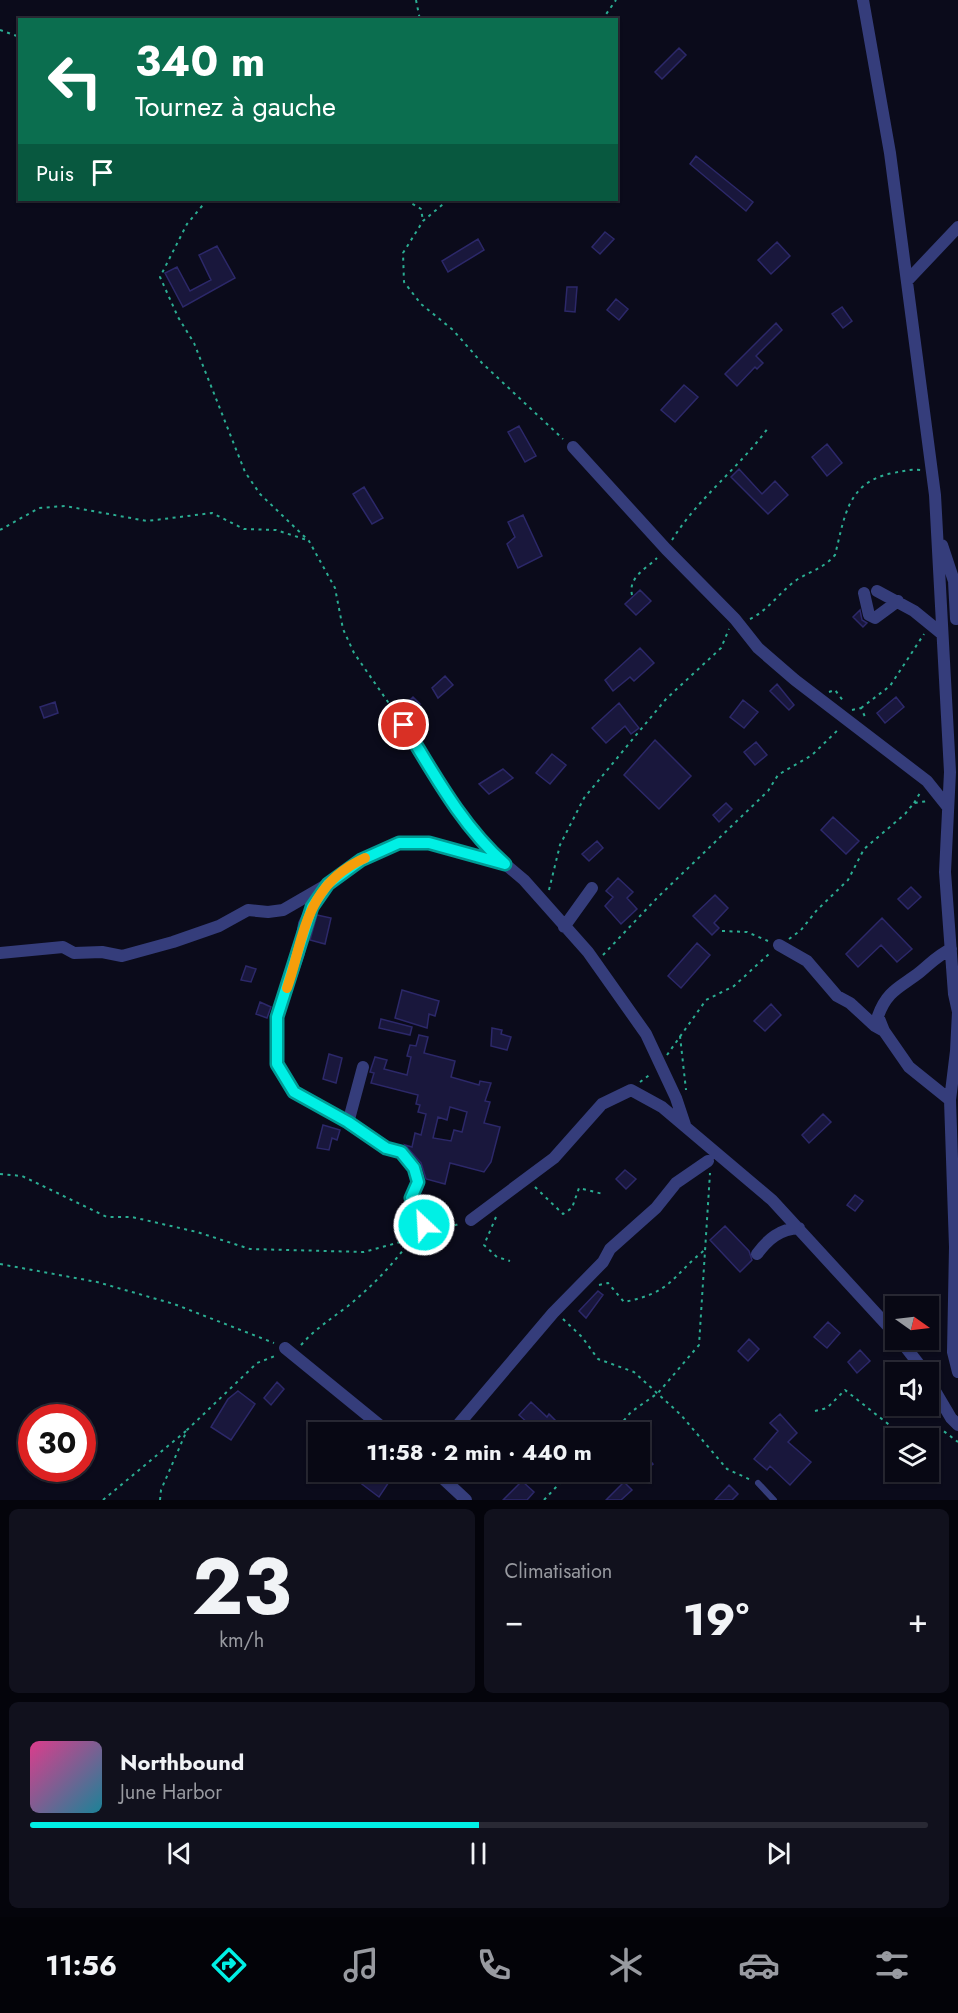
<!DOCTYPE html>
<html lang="fr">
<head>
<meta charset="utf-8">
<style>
  :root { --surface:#080814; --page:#11111d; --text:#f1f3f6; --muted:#989aa0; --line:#292934; --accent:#00f0e5 }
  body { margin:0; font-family:Jost,sans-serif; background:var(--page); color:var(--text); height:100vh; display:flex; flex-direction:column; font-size:22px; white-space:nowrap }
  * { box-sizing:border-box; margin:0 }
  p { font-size:20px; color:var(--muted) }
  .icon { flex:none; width:33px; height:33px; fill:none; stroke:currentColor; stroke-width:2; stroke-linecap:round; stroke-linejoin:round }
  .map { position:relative; height:1500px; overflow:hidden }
  .sheet { display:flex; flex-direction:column; gap:9px; padding:9px; background:#04040b; flex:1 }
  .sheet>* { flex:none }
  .banner { position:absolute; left:18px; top:18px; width:600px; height:183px; border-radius:0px; box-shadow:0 2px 4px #0004,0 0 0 2px var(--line); background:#0b6e4f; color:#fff; overflow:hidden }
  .needle { width:39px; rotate:104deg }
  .fabs { position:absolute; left:885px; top:1296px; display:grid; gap:12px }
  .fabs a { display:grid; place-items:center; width:54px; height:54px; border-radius:0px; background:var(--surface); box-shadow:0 2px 4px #0004,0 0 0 2px var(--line); font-size:30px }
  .speed { position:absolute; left:18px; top:1404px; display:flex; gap:12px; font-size:30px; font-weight:700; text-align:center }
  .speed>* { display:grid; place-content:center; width:78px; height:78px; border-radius:50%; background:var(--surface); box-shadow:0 2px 4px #0004,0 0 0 2px var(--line); line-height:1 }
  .speed .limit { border:9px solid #d22; background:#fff; color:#111 }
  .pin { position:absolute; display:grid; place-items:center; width:51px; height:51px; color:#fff; margin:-26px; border:3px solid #fff; border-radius:50%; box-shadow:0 2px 6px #0007 }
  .me { position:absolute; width:66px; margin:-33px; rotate:335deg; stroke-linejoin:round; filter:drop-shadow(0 0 4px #0008) }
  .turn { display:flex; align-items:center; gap:21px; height:126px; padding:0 18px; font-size:27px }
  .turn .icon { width:78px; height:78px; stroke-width:2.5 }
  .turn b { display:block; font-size:42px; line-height:51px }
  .then { display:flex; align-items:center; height:57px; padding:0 18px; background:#0003; gap:12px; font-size:22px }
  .big { font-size:45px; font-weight:700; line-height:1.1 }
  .sheet .tile { flex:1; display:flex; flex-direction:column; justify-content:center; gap:9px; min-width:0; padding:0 21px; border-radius:9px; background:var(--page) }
  .sheet .dial { align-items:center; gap:0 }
  .dial b { font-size:78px; line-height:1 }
  .song { display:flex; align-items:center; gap:18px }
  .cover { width:72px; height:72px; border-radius:9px; background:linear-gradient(135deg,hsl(330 70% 55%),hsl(190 70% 35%)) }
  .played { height:6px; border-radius:3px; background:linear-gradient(90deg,var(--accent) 50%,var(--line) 50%) }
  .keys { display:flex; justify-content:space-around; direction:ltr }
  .heat { display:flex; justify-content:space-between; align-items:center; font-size:33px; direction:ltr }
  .sheet .tiles { flex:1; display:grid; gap:9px; grid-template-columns:1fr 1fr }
  .tile:last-child { grid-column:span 2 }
  .trip { position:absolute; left:308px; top:1422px; width:342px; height:60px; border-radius:0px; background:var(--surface); box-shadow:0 2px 4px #0004,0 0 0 2px var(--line); font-weight:700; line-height:60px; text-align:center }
  .dock { display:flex; height:96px; justify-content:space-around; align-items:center; background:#030308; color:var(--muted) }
  .dock .icon { width:42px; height:42px }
  .dock .active { color:var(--accent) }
  .dock b { font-size:27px; color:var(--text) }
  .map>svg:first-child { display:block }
  .building { fill:#19173c; stroke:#2c2869; stroke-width:1.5; fill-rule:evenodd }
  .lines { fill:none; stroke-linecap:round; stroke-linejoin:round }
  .path { stroke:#2bad92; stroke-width:2; stroke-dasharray:3 4.5; stroke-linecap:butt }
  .lane { stroke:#353d7b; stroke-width:6 }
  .street { stroke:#353d7b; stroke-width:12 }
  .route-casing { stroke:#009c95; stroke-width:15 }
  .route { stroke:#00f0e5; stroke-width:10 }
  .slow { stroke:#f59e0b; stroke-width:10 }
</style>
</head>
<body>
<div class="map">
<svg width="958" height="1500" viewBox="0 0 958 1500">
  <rect width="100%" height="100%" fill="#0b0b1b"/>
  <path class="building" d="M679 48 686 55 662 79 655 72Z
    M696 156 753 202 746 211 690 164Z
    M605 232 614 239 600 254 592 247Z
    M478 239 484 250 448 272 442 261Z
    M777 242 790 256 771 274 758 260Z
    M217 246 235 278 183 307 165 273 177 267 190 291 211 280 199 255Z
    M567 287H577L575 312 565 311Z
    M616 299 628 309 619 320 607 310Z
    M842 307 852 321 843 328 832 314Z
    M776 323 782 330 756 356 763 363 757 369 755 367 737 386 725 374Z
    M684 385 698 397 675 422 661 410Z
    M519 426 536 456 525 462 508 432Z
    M827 444 842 463 827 476 812 457Z
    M739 469 762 494 775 481 788 495 768 514 731 477Z
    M364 487 383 518 372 524 353 494Z
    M523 515 542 556 518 568 507 544 515 537 508 522Z
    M640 590 651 601 636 615 625 604Z
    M860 610 862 620 867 623 863 627 853 617Z
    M640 648 654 663 634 681 630 677 613 691 605 680Z
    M445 676 453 685 438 698 432 688Z
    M777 684 794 705 789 710 770 691Z
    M413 697 420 704 413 712 405 705Z
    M896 697 904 707 885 723 877 713Z
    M743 700 758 712 744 728 730 717Z
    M55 702 58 713 44 718 40 707Z
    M619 703 639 728 631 734 625 726 606 743 592 728Z
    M655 740 691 776 659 809 624 775Z
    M756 742 767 755 755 765 744 752Z
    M552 754 566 765 550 784 536 773Z
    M503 769 513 778 489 794 479 784Z
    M726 803 732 809 719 822 713 815Z
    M833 817 859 841 846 854 821 830Z
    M597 841 603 848 589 861 582 854Z
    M618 878 633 892 627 898 637 909 621 924 605 906 613 897 606 891Z
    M911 887 921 897 908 909 898 899Z
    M715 895 728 908 714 923 719 928 712 935 693 916Z
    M317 915 331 918 325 944 310 940Z
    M882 918 912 949 897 962 881 945 858 967 846 954Z
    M697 943 710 955 681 988 668 976Z
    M246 966 256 969 251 982 241 980Z
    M402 990 439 1001 435 1016 429 1014 427 1028 395 1018Z
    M260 1002 271 1007 267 1018 256 1014Z
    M771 1004 781 1015 765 1031 754 1021Z
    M381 1019 412 1027 410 1035 379 1028Z
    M492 1028 502 1030 501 1034 511 1037 507 1050 491 1046Z
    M419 1035 428 1037 424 1053 455 1061 451 1077 479 1085 480 1081 491 1083 485 1101 490 1102 484 1123 500 1127 491 1162 484 1172 450 1163 445 1184 426 1179 421 1163 405 1145 412 1147 415 1133 421 1135 426 1114 418 1112 420 1105 416 1104 418 1095 371 1083 374 1073 370 1072 375 1057 387 1060 384 1069 407 1075 411 1057 407 1056 410 1045 416 1046ZM450 1107 467 1112 462 1132 454 1130 451 1141 433 1138 438 1117 447 1120Z
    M329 1054 342 1058 336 1083 323 1079Z
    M823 1114 831 1122 809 1143 802 1135Z
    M323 1125 340 1130 337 1140 332 1138 329 1150 317 1148Z
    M625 1170 636 1179 626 1189 616 1179Z
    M855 1195 863 1201 855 1211 847 1205Z
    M725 1226 749 1251 752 1260 740 1272 710 1240Z
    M598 1291 603 1295 586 1318 579 1311Z
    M828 1322 840 1333 827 1348 814 1337Z
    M749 1339 759 1349 748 1361 738 1351Z
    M860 1350 870 1361 857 1373 848 1362Z
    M277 1382 284 1389 271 1405 264 1398Z
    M238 1391 255 1404 231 1440 211 1427 228 1399Z
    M531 1402 547 1417 549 1414 556 1421 553 1424 562 1432H538L519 1415Z
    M780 1414 797 1433 788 1442 811 1462 790 1485 770 1466 767 1470 754 1459 778 1431 770 1423Z
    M639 1447 653 1464 645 1470 639 1462Z
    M346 1472H375L389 1482 379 1497Z
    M522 1481 534 1492 527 1500H503Z
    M624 1482 632 1490 621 1500H606Z
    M729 1485 738 1494 732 1500H715Z"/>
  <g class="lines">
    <path class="path" d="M416 0 420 20
      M602 20 616 0
      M0 30 20 37
      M207 200 187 224 160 277 178 317 194 343 245 472 260 494 309 541 335 588 343 629 354 653 397 715
      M406 200 421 209 423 221
      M448 200 423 221 403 253 404 282 421 304 453 330 482 363 563 439
      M0 530 39 508 65 506 147 521 212 513 244 529 276 530 307 540
      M672 540C698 498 739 468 768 428
      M632 595C628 577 646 569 657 558
      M750 619C770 609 780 591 798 579 811 571 824 568 835 555 845 516 847 482 893 473 904 471 910 469 921 470
      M829 692 835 690 844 702
      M861 708 890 686 924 634
      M852 710 861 708 866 719
      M914 803 920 793
      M549 890 560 845 584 798 666 699 721 648 729 629
      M722 931 747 932 768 941
      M789 939 801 930 817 910 848 880 864 849 905 814 914 803 928 801
      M603 955 658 897 768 791 778 775 812 755 840 728
      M680 1036 686 1090
      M667 1055 706 1000 734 986 770 953
      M640 1082 652 1073
      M0 1174 22 1176 107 1217H132L197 1232 250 1249 364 1252 408 1240
      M535 1187 563 1214 572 1208 579 1188 603 1194
      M496 1217 484 1245 497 1257 510 1261
      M433 1232 459 1224
      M0 1264 97 1282 174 1304 274 1343
      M599 1285 608 1283 624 1302C674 1292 671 1276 706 1249
      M563 1319 582 1337 598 1359 634 1372 681 1415 727 1469 751 1480
      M301 1345C315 1329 331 1319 348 1306 371 1287 392 1266 409 1242
      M815 1411 827 1408 845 1390 906 1438 937 1426 958 1442
      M614 1432 631 1412 658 1393 699 1345 710 1173
      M103 1500 186 1431
      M160 1500 161 1490 187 1430 257 1363 275 1356
      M544 1500 570 1472"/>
    <path class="lane" d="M758 1483 774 1500"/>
    <path class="street" d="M863 0 890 153 935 495 950 772 945 872 954 994 958 1012 956 1051 950 1100 955 1247 953 1352 958 1372
      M907 281 958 227
      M573 447 666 549 735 619 758 648 795 680 927 781 947 806
      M942 545 954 581 956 619
      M877 591 914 611 941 633
      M864 593 869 615 875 618 898 601
      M404 725 440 786 486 848 524 880 588 952 646 1034 676 1098 685 1125
      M324 890 312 907 304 924 299 953 277 1017V1064L294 1092 351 1124 386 1148 401 1152 414 1168 418 1182 411 1198C422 1212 426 1220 418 1237
      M564 927 592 888
      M779 945 807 961 837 996 850 1003 875 1026 884 1031
      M0 953 63 947 74 953 102 952 122 956 173 942 219 926 248 910 268 912 283 910 328 884 361 860 399 843H429L505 864
      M950 1100 909 1067 884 1031 878 1016C887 990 901 987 920 972 931 963 938 955 951 949
      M348 1123 363 1067
      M471 1220 554 1158 602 1104 631 1090 662 1107 772 1200 896 1335
      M757 1254C768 1239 780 1229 799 1228
      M900 1340 925 1372
      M285 1348 388 1432
      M928 1379 951 1418 958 1425
      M452 1432 553 1313 603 1262 610 1249 656 1208 676 1183 708 1161
      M436 1472 466 1500"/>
  </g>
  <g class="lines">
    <defs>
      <path id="route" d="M404 725C434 774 462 826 505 864L429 843H399L361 860 328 884 312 907 277 1017V1064L294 1092 348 1122 386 1148 401 1152 414 1168 418 1182 411 1198 423 1214 424 1225"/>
    </defs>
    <use href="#route" class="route-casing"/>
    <use href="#route" class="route"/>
    <path class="slow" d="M287 988C305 935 305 885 365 858"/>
  </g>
</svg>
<div class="fabs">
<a><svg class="needle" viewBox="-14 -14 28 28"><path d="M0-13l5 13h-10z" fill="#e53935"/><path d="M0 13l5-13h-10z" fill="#989aa0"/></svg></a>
<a><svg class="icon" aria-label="sound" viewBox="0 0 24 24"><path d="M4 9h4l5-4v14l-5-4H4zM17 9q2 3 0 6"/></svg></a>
<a><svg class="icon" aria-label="layers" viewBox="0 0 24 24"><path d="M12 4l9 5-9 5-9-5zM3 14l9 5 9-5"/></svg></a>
</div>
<div class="speed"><div class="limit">30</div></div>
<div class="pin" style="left:404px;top:725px;background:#d93025"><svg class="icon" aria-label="arrive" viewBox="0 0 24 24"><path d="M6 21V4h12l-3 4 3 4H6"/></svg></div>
<svg class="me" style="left:424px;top:1225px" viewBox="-20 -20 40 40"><circle r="17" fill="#00f0e5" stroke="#fff" stroke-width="3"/><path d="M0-11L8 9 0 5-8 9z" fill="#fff"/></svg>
<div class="trip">11:58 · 2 min · 440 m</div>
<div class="banner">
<div class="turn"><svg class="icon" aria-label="left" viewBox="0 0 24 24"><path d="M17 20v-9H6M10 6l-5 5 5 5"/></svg><div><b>340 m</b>Tournez à gauche</div></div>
<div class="then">Puis<svg class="icon" aria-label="arrive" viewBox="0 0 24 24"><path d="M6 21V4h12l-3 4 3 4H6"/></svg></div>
</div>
</div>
<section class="sheet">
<div class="tiles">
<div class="tile dial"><b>23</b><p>km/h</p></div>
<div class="tile"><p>Climatisation</p>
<div class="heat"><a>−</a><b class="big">19°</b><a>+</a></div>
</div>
<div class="tile">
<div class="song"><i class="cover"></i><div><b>Northbound</b><p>June Harbor</p></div></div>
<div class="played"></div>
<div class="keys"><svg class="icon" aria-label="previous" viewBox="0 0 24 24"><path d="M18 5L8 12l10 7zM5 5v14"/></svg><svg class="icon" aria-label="pause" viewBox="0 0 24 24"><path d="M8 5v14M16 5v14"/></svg><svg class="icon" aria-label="next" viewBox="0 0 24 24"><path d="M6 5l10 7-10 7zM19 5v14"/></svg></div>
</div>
</div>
</section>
<nav class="dock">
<b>11:56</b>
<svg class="icon active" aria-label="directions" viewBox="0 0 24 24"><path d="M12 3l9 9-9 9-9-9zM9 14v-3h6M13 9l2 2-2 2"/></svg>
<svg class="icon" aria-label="music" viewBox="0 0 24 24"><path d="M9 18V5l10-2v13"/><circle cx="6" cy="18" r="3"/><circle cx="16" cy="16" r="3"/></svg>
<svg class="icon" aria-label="phone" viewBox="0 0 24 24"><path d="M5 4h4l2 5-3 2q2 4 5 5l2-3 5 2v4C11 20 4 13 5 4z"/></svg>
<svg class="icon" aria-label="climate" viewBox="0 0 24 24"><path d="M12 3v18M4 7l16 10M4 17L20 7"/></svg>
<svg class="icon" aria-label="car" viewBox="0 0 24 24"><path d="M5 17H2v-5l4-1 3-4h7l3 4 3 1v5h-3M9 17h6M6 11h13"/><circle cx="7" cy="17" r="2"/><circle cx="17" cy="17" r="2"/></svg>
<svg class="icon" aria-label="filters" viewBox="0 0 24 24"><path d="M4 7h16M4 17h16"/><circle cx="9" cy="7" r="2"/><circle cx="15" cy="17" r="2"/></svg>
</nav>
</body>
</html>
